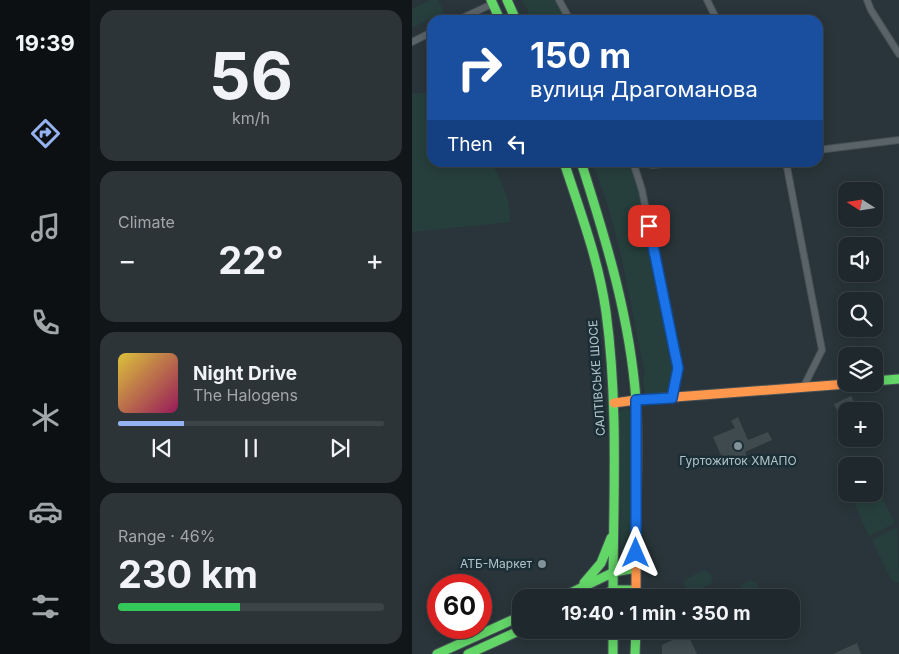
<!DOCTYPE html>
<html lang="en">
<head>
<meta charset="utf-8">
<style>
  :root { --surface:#1f282c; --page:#2c3438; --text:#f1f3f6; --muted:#a1a6a9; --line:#3c4448; --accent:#95b2f1 }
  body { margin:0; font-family:Inter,sans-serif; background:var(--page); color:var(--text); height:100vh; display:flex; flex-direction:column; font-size:19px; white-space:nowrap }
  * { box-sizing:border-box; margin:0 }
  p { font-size:16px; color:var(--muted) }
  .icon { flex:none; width:28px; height:28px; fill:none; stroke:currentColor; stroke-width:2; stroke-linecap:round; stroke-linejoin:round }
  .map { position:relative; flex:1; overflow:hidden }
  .drawer { display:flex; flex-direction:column; gap:10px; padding:10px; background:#111618; width:322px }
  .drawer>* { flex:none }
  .banner { position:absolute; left:15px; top:15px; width:396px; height:152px; border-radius:15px; box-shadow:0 2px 12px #0003,0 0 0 1px var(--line); background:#1a4fa0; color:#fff; overflow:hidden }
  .needle { width:32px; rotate:282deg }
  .controls { position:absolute; left:426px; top:182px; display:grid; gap:10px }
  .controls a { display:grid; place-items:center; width:45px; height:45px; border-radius:10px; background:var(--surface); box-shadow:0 2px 12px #0003,0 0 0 1px var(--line); font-size:25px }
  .speed { position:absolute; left:15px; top:574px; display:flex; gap:10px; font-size:25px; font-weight:700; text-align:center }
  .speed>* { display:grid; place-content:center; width:65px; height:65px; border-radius:50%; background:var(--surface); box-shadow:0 2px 12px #0003,0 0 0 1px var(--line); line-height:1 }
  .speed .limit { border:8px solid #d22; background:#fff; color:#111 }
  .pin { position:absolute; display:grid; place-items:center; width:42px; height:42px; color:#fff; margin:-21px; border-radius:10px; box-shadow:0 2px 8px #0006 }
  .me { position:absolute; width:55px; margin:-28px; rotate:0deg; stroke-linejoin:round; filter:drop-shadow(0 0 4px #0008) }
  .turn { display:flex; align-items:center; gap:18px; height:105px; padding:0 20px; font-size:22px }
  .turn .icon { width:65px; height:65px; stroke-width:2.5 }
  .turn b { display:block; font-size:35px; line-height:42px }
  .then { display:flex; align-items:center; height:48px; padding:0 20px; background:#0003; gap:10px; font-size:19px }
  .big { font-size:38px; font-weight:700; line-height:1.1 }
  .drawer .tile { flex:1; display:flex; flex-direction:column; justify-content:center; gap:8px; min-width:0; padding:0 18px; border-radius:15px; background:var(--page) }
  .drawer .dial { align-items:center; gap:0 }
  .dial b { font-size:65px; line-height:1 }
  .song { display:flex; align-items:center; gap:15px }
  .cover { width:60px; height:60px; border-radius:8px; background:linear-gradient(135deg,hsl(50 70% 55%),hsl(330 70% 35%)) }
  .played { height:5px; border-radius:2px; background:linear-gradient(90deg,var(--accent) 25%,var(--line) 25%) }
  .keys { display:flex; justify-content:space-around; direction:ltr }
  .heat { display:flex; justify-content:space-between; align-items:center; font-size:28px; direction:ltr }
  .charge { height:8px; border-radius:4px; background:linear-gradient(90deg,#34c759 46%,var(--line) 0) }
  .trip { position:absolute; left:100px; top:589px; width:288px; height:50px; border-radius:15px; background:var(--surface); box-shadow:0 2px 12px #0003,0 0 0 1px var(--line); font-weight:700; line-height:50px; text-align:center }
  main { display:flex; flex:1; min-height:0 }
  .tab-bar { display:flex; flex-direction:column; width:90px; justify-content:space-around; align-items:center; background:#0c1012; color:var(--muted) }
  .tab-bar .icon { width:35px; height:35px }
  .tab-bar .active { color:var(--accent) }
  .tab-bar b { font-size:22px; color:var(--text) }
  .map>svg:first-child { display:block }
  .green { fill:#263f3c }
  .building { fill:#3e4a4e }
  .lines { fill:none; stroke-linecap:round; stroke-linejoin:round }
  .street-casing { stroke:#475156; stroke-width:8 }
  .fast-casing { stroke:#475156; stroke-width:11 }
  .slow-casing { stroke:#475156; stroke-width:11 }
  .street { stroke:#5a6367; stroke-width:6 }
  .fast { stroke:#63d668; stroke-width:9 }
  .slow { stroke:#ff974d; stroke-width:9 }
  .route-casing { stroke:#114b97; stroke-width:12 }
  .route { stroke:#1a73e8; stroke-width:9 }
  .poi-dot { fill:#839198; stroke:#1c2e35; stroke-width:2 }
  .labels { text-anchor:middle; stroke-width:5; stroke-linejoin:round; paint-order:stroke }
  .street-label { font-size:12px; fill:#b3c3ca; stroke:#1c2e35 }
  .poi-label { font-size:12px; fill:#b3c3ca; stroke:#1c2e35 }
</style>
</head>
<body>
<main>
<nav class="tab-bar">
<b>19:39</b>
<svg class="icon active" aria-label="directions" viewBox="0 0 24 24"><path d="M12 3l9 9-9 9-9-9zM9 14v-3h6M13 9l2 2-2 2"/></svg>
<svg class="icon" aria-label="music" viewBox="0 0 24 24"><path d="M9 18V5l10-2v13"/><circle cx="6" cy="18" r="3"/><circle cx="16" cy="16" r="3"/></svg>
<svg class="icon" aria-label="phone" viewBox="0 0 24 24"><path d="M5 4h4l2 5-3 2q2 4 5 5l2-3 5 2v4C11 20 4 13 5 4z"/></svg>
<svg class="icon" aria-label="climate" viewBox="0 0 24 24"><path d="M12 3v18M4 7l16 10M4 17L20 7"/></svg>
<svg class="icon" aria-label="car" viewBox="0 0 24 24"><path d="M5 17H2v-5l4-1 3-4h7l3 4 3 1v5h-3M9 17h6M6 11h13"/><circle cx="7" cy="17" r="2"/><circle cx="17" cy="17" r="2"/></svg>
<svg class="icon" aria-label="filters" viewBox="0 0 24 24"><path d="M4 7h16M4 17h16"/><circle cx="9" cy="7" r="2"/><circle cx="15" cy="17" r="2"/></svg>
</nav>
<section class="drawer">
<div class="tile dial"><b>56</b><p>km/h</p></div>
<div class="tile"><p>Climate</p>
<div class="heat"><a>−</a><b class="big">22°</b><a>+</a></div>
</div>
<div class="tile">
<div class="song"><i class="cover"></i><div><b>Night Drive</b><p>The Halogens</p></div></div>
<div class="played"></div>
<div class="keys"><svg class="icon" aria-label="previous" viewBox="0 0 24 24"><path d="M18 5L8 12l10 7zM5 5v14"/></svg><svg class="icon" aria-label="pause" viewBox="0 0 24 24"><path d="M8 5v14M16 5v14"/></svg><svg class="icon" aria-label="next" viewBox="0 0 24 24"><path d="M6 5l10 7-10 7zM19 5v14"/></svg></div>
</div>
<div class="tile"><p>Range · 46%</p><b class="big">230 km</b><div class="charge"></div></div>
</section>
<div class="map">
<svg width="487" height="654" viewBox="0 0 487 654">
  <rect width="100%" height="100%" fill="#29353a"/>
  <path class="green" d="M18 0H26L32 12 0 28V9Z
    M109 0H147L158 20H120L114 7Z
    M0 93H20V162L80 163C90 182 99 200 98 222L0 232Z
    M180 163H221L265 367 260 398 234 400 231 381 233 373C217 302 209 229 180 163Z
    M213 408 219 411V555L214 558 209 556 207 413Z
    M463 484 483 523 457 536 438 494H462Z
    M485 527 487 582 484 583 479 579 460 540Z
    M292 570C298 571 301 578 300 583L283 592 277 593 272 584V580Z
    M338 580 344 582 351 597H333L329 586Z"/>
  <path class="building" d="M439 396 445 407 427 415 422 404Z
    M326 417 336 440 356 432 360 440 333 452 338 462 329 466 324 456 305 465 302 458 309 455 301 437 323 428 319 421Z
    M275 633 285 654H250V645Z
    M445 643 449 654H421Z"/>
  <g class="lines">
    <defs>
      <path id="street" d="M147 0 158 20
        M295 0 305 20
        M455 0 459 10 487 54
        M46 20 80 4
        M0 42 20 32
        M406 150 487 140
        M221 162 230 190 265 368 260 398
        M229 162 240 165 271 162
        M374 162 410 350 391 388"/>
      <path id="fast" d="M79 0 88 20
        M95 0 104 20
        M152 162C168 211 187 261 194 312 207 407 201 503 201 598
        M169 162C194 240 218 318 224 400 227 444 224 489 224 533
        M462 381 487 379
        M172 583 189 563 199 538
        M148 598 202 572 224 568
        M183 598 202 590H224
        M201 630V654
        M25 654 109 616
        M56 654 109 630
        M223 654 224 630"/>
      <path id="slow" d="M224 400 435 384
        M202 403 224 400
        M224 533V598"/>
    </defs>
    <use href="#street" class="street-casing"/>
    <use href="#fast" class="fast-casing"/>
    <use href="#slow" class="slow-casing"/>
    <use href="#street" class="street"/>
    <use href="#fast" class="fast"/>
    <use href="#slow" class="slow"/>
  </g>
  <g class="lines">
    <defs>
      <path id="route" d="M224 553V400L260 398 266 368 237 226"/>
    </defs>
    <use href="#route" class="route-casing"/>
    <use href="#route" class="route"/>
  </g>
  <g class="poi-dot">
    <circle cx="326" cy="446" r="5"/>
    <circle cx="130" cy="564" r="5"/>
  </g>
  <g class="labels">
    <g class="street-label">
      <text transform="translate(185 378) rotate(-94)" y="4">САЛТІВСЬКЕ ШОСЕ</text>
    </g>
    <g class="poi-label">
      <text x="326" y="465">Гуртожиток ХМАПО</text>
      <text x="120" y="568" text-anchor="end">АТБ-Маркет</text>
    </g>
  </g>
</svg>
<div class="controls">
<a><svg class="needle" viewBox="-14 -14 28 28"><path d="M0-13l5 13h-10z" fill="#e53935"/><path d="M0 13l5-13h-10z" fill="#a1a6a9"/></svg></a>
<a><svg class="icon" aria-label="sound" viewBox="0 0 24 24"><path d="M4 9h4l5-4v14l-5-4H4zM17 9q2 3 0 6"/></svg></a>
<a><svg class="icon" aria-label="search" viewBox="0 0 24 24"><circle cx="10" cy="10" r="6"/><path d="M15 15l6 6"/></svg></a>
<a><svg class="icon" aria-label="layers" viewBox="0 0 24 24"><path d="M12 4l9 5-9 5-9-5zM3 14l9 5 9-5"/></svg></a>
<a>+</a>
<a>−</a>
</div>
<div class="speed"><div class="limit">60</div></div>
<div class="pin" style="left:237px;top:226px;background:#d93025"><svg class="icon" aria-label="arrive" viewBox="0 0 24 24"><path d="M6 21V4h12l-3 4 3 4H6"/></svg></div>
<svg class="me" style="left:224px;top:553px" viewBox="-20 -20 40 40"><path d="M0-17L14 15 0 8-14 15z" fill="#1a73e8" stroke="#fff" stroke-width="4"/></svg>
<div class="trip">19:40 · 1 min · 350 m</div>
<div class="banner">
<div class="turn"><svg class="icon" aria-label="right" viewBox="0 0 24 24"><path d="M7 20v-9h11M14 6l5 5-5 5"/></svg><div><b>150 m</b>вулиця Драгоманова</div></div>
<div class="then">Then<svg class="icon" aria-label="left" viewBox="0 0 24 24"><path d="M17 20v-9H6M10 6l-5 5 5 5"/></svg></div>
</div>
</div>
</main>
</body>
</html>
